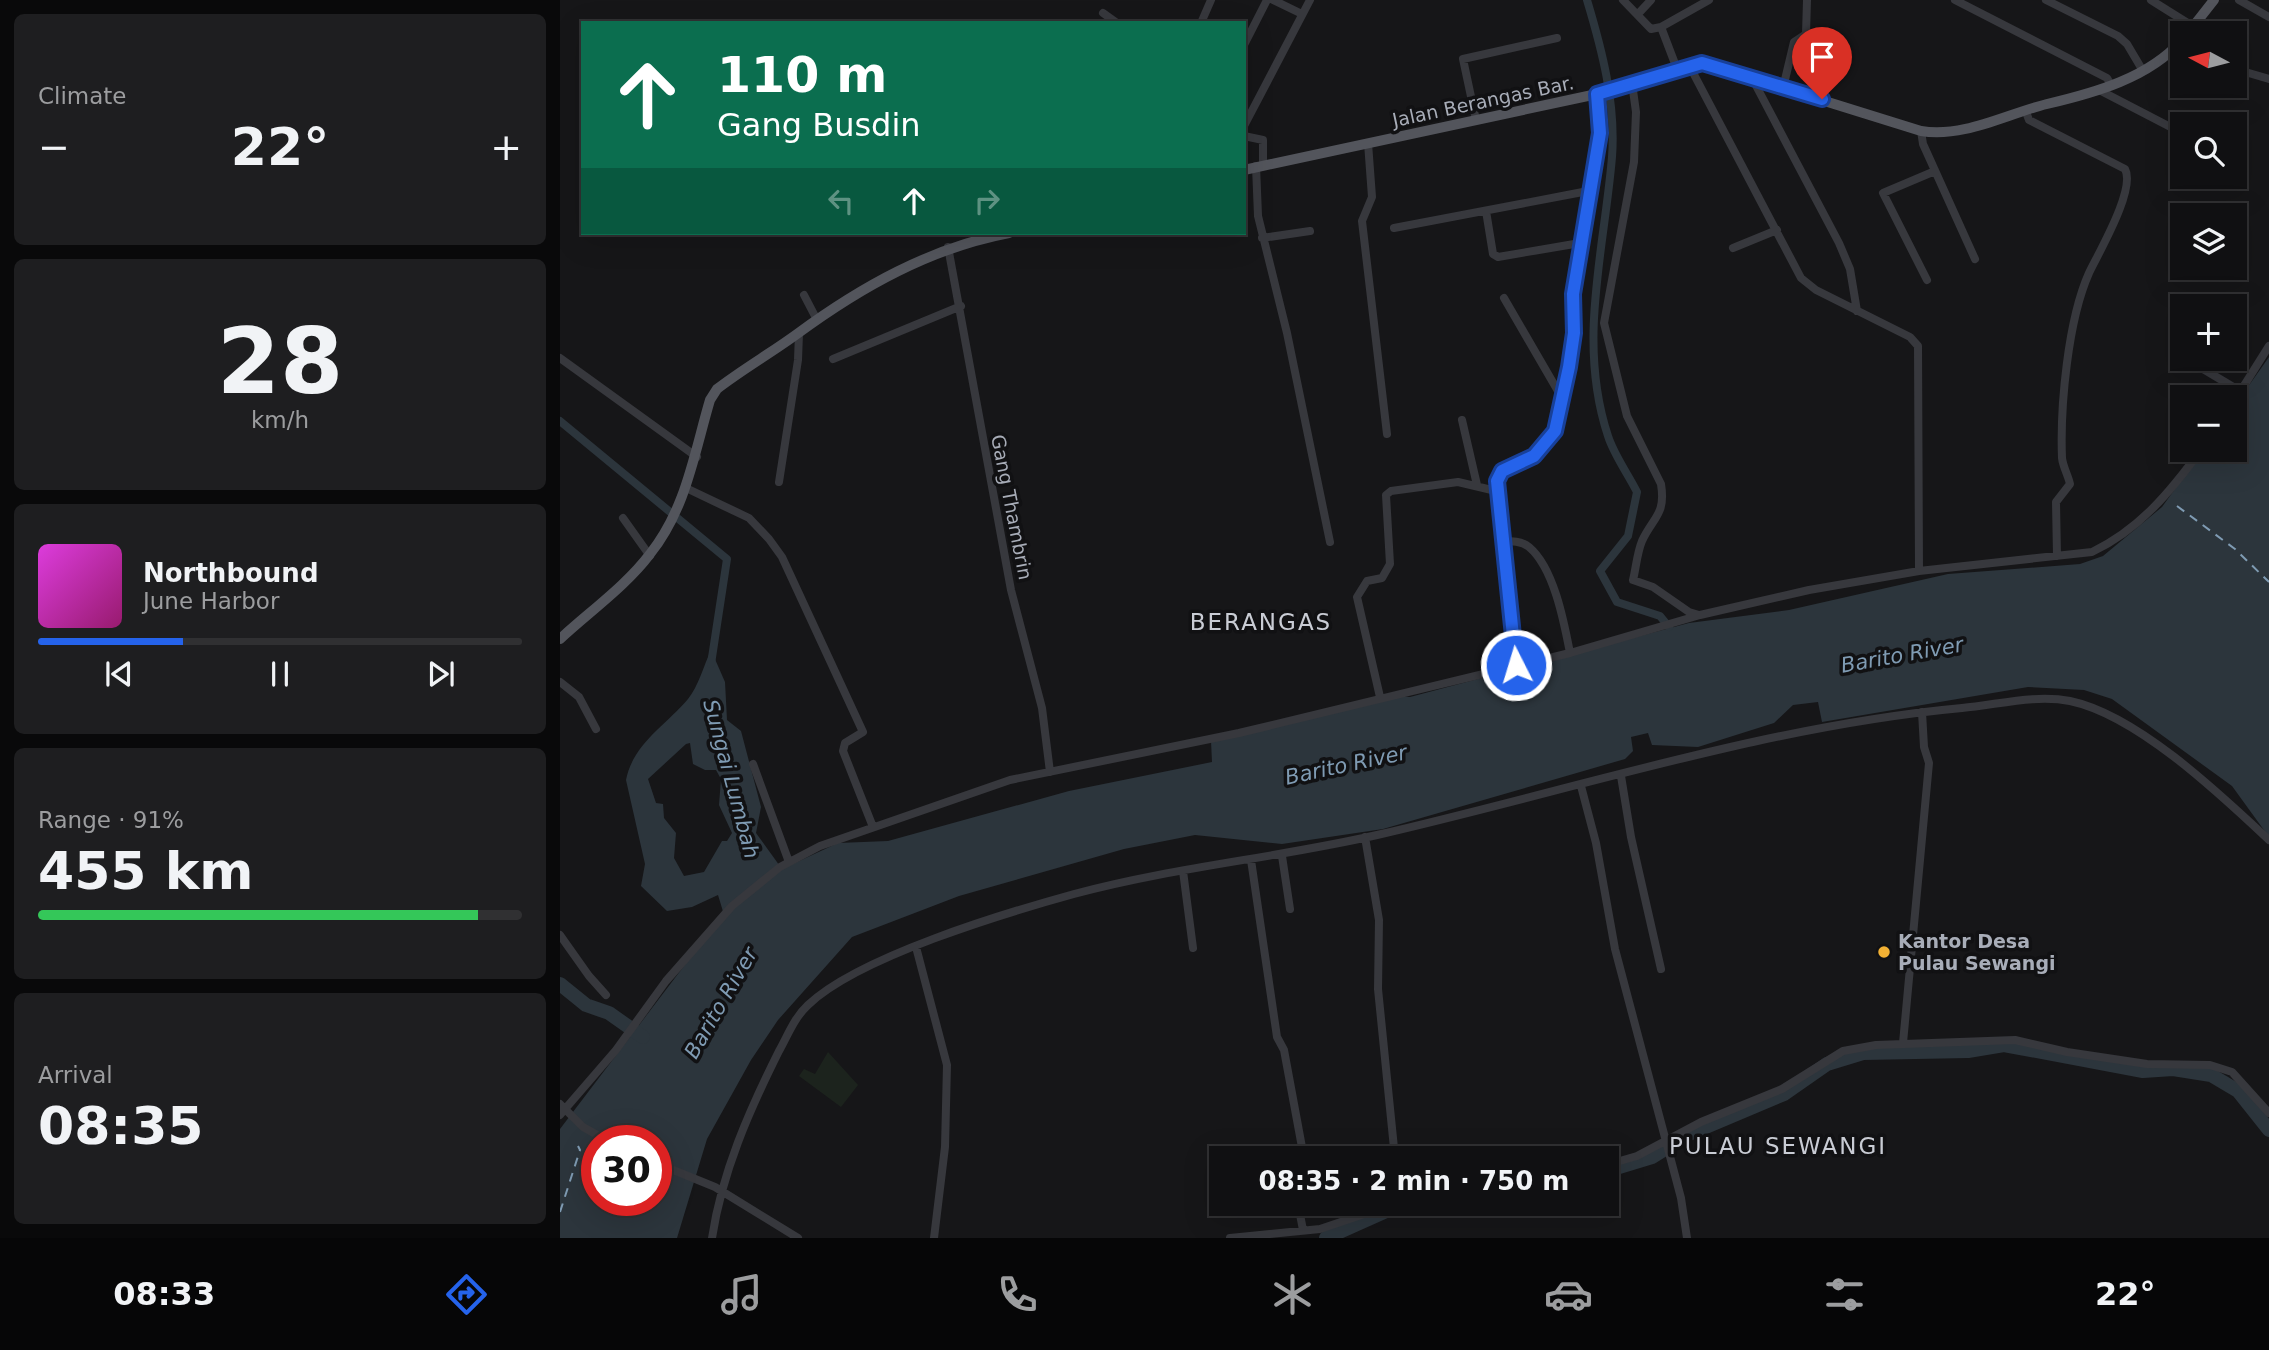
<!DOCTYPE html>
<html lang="en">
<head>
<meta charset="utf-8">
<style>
  :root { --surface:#101012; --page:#1e1e20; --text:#f1f3f6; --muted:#9c9d9f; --line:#303032; --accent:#2563eb }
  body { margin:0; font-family:"DejaVu Sans",sans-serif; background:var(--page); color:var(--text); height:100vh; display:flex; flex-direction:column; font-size:26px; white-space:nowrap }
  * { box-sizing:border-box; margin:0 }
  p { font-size:23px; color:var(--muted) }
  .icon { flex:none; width:38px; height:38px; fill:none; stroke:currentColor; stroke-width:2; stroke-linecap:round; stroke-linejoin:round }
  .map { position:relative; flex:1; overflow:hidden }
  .panel { display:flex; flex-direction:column; gap:14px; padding:14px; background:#09090a; width:560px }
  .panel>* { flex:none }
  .banner { position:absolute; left:21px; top:21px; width:665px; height:214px; border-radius:0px; box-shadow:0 7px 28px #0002,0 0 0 2px var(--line); background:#0b6e4f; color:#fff; overflow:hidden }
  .needle { width:46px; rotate:277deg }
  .fabs { position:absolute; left:1610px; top:21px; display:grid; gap:14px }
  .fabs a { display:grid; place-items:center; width:77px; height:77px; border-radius:0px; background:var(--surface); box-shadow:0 7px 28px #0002,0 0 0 2px var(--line); font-size:35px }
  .speed { position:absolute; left:21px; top:1125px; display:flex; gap:14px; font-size:35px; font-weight:700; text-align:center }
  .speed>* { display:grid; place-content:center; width:91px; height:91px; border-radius:50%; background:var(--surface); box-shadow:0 7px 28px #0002,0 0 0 2px var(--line); line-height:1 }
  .speed .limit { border:10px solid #d22; background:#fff; color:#111 }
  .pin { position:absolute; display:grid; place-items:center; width:60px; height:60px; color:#fff; margin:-72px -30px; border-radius:50% 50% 50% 0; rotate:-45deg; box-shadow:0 0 7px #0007 }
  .pin .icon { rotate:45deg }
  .me { position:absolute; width:77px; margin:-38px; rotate:355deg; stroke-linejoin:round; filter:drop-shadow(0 0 5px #0008) }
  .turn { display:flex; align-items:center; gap:24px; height:147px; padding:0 21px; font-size:32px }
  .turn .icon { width:91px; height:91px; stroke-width:2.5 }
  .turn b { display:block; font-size:49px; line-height:60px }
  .lanes { display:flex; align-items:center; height:66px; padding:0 21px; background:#0003; justify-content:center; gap:35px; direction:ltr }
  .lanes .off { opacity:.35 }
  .big { font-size:52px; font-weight:700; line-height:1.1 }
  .panel .tile { flex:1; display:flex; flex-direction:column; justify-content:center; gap:10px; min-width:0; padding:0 24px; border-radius:10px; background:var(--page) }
  .panel .dial { align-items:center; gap:0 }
  .dial b { font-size:91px; line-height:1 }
  .song { display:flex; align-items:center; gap:21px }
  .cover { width:84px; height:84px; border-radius:10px; background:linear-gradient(135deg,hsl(300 70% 55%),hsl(320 70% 35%)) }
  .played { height:7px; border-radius:4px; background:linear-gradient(90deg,var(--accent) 30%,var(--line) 30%) }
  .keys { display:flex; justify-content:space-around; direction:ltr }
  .heat { display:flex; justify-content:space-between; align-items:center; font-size:38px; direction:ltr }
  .charge { height:10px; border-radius:5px; background:linear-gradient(90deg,#34c759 91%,var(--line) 0) }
  .trip { position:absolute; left:649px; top:1146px; width:410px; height:70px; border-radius:0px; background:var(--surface); box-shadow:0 7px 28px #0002,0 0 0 2px var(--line); font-weight:700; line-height:70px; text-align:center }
  .menu { display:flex; height:112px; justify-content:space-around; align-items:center; background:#060607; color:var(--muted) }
  .menu .icon { width:49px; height:49px }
  .menu .on { color:var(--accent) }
  .menu b { font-size:32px; color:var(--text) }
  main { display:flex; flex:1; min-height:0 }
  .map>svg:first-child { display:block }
  .green { fill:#1c231d }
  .water { fill:#2c353c; fill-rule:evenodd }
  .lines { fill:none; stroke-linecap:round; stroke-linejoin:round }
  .canal { stroke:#2c353c; stroke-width:8 }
  .river { stroke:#2c353c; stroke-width:14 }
  .ferry { stroke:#7f9bb3; stroke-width:2; stroke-dasharray:9 7; stroke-linecap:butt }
  .minor { stroke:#37383d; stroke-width:8 }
  .major { stroke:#53555c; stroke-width:10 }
  .route-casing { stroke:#184099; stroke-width:18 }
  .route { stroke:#2563eb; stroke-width:12 }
  .poi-dot { fill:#f2b134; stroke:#111113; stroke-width:2.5 }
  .labels { text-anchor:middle; stroke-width:7; stroke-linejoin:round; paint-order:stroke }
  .street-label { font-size:19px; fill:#a8adb8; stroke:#111113 }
  .poi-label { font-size:19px; font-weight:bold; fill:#a8adb8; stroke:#111113; text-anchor:start }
  .water-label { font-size:21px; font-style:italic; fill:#7f9bb3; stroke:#111113 }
  .quarter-label { font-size:23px; letter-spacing:2px; fill:#c9ccd4; stroke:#111113 }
</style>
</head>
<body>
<main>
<section class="panel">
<div class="tile"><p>Climate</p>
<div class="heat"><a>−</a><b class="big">22°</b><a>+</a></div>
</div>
<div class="tile dial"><b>28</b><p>km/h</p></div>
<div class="tile">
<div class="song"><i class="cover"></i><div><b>Northbound</b><p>June Harbor</p></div></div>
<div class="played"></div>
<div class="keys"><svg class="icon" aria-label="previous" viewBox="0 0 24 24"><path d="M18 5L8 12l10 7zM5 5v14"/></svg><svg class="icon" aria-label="pause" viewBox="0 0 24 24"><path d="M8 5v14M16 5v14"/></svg><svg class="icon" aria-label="next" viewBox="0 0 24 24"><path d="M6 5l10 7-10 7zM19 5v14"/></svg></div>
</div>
<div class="tile"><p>Range · 91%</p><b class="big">455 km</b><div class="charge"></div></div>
<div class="tile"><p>Arrival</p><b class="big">08:35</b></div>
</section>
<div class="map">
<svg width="1709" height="1238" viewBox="0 0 1709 1238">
  <rect width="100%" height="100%" fill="#161618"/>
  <path class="green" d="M268 1052 298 1085 281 1107 239 1076 244 1069 255 1074Z"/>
  <path class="water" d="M1709 357V837L1672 786 1552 699 1524 690 1468 687 1262 722 1258 702 1233 705 1214 723 1138 747 1092 745 1088 733 1071 737 1073 751 1065 759 823 829 722 844 635 835 564 849 399 896 292 937 218 1020 191 1060 147 1139 117 1238H0V1129L140 945 165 918 158 895 132 907 107 911 81 886 85 864 66 780C73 744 105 726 128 699 138 687 144 665 151 650L165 682 167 720 181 731 201 807 196 833 222 869 278 843 328 841 509 791 652 762 651 741 834 696 850 697 1129 623 1229 610 1388 574 1520 564 1543 556 1602 507 1643 450H1675V405ZM130 743 133 764 145 770H156L161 779 159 805 172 833 167 841H162L144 872 124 876 114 858 116 833 104 818 103 804 96 803 88 779 126 744ZM37 1141H96V1200H37Z"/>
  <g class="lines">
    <path class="canal" d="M1027 0C1042 50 1056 103 1052 157 1044 252 1017 342 1048 436 1054 455 1068 474 1077 492L1068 536 1040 571 1057 602 1100 616 1109 627
      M0 421 167 559 151 664"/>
    <path class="river" d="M0 984 26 1005 49 1013 83 1037
      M1046 1171 1092 1157 1129 1134 1224 1094 1267 1064 1303 1053 1408 1051 1444 1045 1583 1071 1613 1069 1651 1075 1678 1091 1709 1130
      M766 1238 826 1211 869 1204"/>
    <path class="ferry" d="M1617 506 1675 549 1709 582
      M0 1212 20 1150 18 1146"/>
    <path class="minor" d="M713 0 742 14
      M1063 0 1091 29 1101 27 1117 69
      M1395 0 1547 78 1551 85
      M1486 0 1558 36 1567 44 1583 71
      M1591 0 1634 27
      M1679 0 1709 17
      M543 13 557 23
      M1078 14 1091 0
      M641 23 651 0
      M1101 27 1149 0
      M684 45 707 0
      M1129 65 1241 278 1256 290 1350 337 1358 346 1359 571
      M1675 69 1709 79
      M1192 78 1279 243 1290 269 1297 311
      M1072 83 1076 112 1074 162 1044 323 1067 416 1101 484C1106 515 1093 517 1082 541 1077 553 1076 568 1073 580L1093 587 1129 612 1139 615
      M1223 88 1234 42 1246 34 1247 0
      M1541 91 1622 133
      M1466 112 1469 120 1565 169C1576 189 1539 252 1529 273 1508 320 1500 406 1502 458 1503 467 1508 475 1510 484L1496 502 1497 556
      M916 120 903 59 997 38
      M684 126 750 0
      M1361 131 1363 144 1415 259
      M684 136 703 140V165
      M808 143 812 197 802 221 827 434
      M1675 160 1679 162
      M696 166 698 216 727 333 770 542
      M926 211 933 254 938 257 1020 243
      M834 228 1028 191
      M702 238 750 231
      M388 247 451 590 482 708 490 772
      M1173 248 1217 230
      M1367 280 1323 193 1375 171
      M244 295 256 318
      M944 298 1002 398
      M0 358 137 457
      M273 359 401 306
      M1628 360 1680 391
      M1675 400 1709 346
      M902 420 917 485
      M219 482 238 360 239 333
      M126 488 189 518 209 539 222 557 303 732 285 743 283 751 313 827
      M63 518 90 556
      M942 541C951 541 962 541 969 547 994 568 1004 622 1010 653
      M955 665 937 481 948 467 974 456 995 431 1009 367 1014 333 1013 294 1040 133 1037 94
      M0 682 19 697 36 729
      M820 697 797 597 807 581 822 578 830 564 826 495 831 491 898 482 936 491
      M193 764 229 862
      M1061 776 1071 837 1101 969
      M1021 786 1036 843 1055 949 1121 1198 1127 1238
      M805 837 819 920 818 989 835 1158
      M722 856 730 909
      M691 860 717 1037 724 1050 744 1158
      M623 871 633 948
      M0 935 29 976 46 995
      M356 947 387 1065 385 1147 374 1238
      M1343 1043 1369 763 1364 747 1362 712
      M0 1104 23 1127 48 1141
      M0 1115 56 1050 106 981 172 906 220 867 260 846 450 780 679 733 1010 653 1140 615 1249 590 1359 571 1532 552C1580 529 1610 492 1641 450
      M96 1163 155 1187 238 1238
      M1046 1165 1077 1156 1141 1122 1222 1089 1283 1051 1316 1045 1455 1040 1507 1052 1587 1064 1650 1065 1672 1072 1709 1113
      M738 1204 743 1230
      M152 1238C162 1172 189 1111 219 1051 228 1035 234 1018 248 1005 298 957 445 913 514 894 614 867 717 858 817 835 1009 791 1206 726 1402 708 1437 705 1475 694 1510 701 1577 715 1660 794 1709 840
      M670 1238 760 1229 834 1204"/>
    <path class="major" d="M1628 33 1654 0
      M684 170 1037 94 1142 63 1361 131C1404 138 1446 114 1487 104 1534 93 1589 78 1622 40
      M0 639C29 612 66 586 90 554 126 509 134 454 150 400L157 389C183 369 211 353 237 334 301 287 370 248 449 233"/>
  </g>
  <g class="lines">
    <defs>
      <path id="route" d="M956 665 937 481 942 471 974 456 995 431 1009 367 1014 333 1013 294 1040 133 1037 94 1142 63 1262 99"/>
    </defs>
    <use href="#route" class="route-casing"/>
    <use href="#route" class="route"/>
  </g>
  <circle class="poi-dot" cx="1324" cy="952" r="7"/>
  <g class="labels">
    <g class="street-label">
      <text transform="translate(923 101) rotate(-12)" y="7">Jalan Berangas Bar.</text>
      <text transform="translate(452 507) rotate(79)" y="7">Gang Thambrin</text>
    </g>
    <g class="poi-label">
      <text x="1338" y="948">Kantor Desa<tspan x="1338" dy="22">Pulau Sewangi</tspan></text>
    </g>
    <g class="water-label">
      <text transform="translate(1342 655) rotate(-10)" y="7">Barito River</text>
      <text transform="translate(786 765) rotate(-12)" y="7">Barito River</text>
      <text transform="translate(171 779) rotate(75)" y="7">Sungai Lumbah</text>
      <text transform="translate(161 1003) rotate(-60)" y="7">Barito River</text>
    </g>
    <g class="quarter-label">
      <text x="701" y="630">BERANGAS</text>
      <text x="1218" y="1154">PULAU SEWANGI</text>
    </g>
  </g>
</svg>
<div class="fabs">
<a><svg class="needle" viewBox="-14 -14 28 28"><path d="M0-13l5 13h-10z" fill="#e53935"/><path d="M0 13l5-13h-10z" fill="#9c9d9f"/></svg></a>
<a><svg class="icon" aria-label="search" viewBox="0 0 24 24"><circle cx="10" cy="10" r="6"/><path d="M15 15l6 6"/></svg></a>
<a><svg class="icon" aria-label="layers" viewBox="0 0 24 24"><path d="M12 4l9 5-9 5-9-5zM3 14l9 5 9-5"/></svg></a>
<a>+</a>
<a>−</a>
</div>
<div class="speed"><div class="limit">30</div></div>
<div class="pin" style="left:1262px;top:99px;background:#d93025"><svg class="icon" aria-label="arrive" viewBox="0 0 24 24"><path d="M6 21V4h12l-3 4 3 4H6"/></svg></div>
<svg class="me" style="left:956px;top:665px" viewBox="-20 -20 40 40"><circle r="17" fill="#2563eb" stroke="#fff" stroke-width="3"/><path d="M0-11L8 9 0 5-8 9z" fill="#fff"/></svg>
<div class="trip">08:35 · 2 min · 750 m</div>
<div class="banner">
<div class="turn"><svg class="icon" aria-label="ahead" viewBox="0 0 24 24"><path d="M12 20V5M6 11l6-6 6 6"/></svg><div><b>110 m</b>Gang Busdin</div></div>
<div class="lanes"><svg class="icon off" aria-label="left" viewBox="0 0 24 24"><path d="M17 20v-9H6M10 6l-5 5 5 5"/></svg><svg class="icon" aria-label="ahead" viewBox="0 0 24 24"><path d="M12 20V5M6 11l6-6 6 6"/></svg><svg class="icon off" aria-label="right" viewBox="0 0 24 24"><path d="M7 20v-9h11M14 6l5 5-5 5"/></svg></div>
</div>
</div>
</main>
<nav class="menu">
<b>08:33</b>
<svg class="icon on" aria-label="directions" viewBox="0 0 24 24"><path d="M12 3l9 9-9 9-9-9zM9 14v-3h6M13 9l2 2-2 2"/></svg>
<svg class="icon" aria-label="music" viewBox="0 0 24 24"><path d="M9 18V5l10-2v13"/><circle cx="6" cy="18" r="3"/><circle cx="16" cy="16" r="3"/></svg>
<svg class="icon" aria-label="phone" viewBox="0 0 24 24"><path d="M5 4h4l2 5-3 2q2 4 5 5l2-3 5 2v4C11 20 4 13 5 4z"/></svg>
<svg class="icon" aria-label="climate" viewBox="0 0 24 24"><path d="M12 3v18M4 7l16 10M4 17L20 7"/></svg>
<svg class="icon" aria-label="car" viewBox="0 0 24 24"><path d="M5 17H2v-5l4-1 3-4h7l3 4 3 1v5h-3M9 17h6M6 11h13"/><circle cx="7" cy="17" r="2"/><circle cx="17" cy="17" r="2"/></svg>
<svg class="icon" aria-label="filters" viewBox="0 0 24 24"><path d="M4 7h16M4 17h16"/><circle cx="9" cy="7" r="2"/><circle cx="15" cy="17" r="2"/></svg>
<b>22°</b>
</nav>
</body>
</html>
